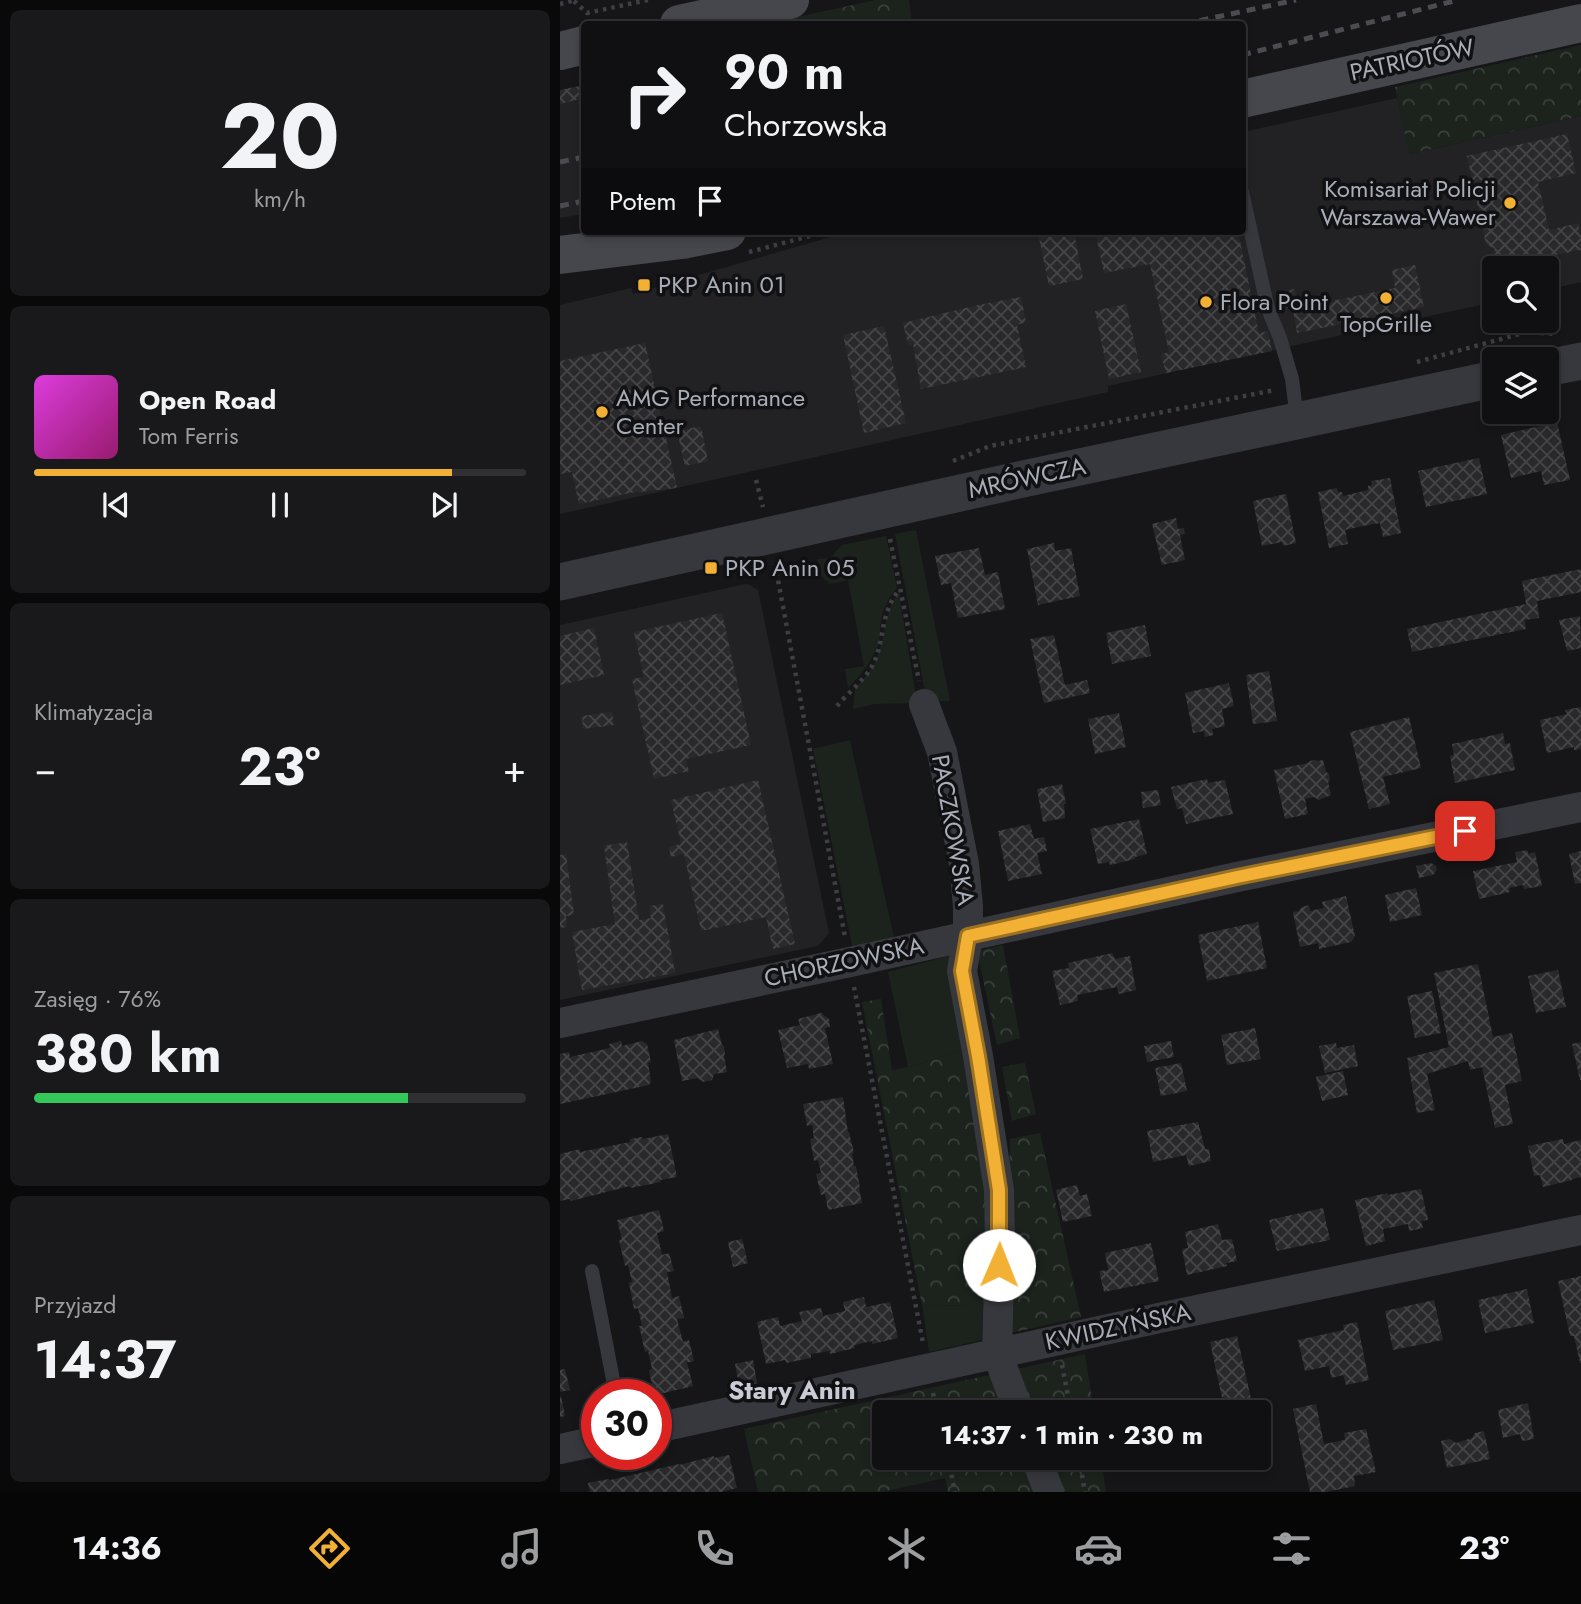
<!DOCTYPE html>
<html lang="pl">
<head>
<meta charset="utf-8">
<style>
  :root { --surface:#101012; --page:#19191b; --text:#f1f3f6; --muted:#9c9d9f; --line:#303032; --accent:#f2b134 }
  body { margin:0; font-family:Jost,sans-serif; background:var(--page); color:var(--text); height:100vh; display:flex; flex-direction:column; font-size:26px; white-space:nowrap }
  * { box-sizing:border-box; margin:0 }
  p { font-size:23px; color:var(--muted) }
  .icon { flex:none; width:38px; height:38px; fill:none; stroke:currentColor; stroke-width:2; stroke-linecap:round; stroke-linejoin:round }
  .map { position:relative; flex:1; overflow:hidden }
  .details { display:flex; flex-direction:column; gap:10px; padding:10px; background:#09090a; width:560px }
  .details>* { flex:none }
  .banner { position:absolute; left:21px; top:21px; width:665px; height:214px; border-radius:7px; box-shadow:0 4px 10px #0003,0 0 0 2px var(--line); background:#101012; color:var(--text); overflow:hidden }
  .tools { position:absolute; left:922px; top:256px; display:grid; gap:14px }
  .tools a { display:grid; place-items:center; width:77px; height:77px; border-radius:7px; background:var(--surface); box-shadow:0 4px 10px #0003,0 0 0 2px var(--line); font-size:35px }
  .speed { position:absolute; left:21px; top:1379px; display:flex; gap:14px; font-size:35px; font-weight:700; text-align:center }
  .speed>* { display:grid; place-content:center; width:91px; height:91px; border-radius:50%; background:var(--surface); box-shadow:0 4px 10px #0003,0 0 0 2px var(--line); line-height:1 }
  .speed .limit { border:10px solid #d22; background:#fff; color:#111 }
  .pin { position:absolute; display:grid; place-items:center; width:60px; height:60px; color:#fff; margin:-30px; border-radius:14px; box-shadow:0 4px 10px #0006 }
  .me { position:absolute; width:77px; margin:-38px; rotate:1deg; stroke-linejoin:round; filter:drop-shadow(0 0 5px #0008) }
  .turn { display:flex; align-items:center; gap:24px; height:147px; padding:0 28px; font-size:32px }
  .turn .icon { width:91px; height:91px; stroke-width:2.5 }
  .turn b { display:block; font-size:49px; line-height:60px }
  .then { display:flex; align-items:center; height:66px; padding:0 28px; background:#0003; gap:14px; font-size:26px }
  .big { font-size:52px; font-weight:700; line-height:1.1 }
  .details .card { flex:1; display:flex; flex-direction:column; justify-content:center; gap:10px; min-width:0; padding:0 24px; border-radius:10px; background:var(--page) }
  .details .dial { align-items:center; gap:0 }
  .dial b { font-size:91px; line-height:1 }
  .song { display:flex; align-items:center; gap:21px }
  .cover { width:84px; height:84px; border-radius:10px; background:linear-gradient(135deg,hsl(300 70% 55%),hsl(320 70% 35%)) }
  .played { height:7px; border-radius:4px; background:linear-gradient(90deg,var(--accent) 85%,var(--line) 85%) }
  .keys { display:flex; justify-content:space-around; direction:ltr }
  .heat { display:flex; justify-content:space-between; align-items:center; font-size:38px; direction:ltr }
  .charge { height:10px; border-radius:5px; background:linear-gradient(90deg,#34c759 76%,var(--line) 0) }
  .trip { position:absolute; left:312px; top:1400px; width:399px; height:70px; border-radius:7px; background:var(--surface); box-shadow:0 4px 10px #0003,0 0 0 2px var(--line); font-weight:700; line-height:70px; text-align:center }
  .tab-bar { display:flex; height:112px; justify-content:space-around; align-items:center; background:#060607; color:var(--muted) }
  .tab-bar .icon { width:49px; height:49px }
  .tab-bar .selected { color:var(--accent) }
  .tab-bar b { font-size:32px; color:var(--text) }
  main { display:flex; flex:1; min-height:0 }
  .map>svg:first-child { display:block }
  .built { fill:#222225 }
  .grass { fill:#1c231d }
  .forest { fill:url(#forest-crowns) }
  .building { fill:url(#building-cross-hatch) }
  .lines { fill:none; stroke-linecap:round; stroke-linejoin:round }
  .path { stroke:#3d3f44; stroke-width:4.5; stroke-dasharray:3.5 5; stroke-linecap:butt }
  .service { stroke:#37383d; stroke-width:14 }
  .minor { stroke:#37383d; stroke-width:30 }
  .tertiary { stroke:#37383d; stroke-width:37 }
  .secondary { stroke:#45474d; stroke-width:38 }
  .rail { stroke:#4a4c52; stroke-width:5; stroke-dasharray:9 7; stroke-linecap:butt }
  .route-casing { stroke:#9d7322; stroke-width:18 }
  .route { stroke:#f2b134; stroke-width:12 }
  .poi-dot { fill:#f2b134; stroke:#111113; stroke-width:2.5 }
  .labels { text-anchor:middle; stroke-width:7; stroke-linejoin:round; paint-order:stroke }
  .street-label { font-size:24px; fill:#a8adb8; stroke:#111113 }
  .poi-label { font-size:24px; fill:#a8adb8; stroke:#111113; text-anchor:start }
  .neighbourhood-label { font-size:26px; font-weight:bold; fill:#c9ccd4; stroke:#111113 }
</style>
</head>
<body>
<main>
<section class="details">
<div class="card dial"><b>20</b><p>km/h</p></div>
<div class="card">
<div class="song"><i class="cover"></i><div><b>Open Road</b><p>Tom Ferris</p></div></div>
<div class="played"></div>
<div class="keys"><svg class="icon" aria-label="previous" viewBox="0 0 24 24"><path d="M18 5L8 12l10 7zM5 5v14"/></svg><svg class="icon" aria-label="pause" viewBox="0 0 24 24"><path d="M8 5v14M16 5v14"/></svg><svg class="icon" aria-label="next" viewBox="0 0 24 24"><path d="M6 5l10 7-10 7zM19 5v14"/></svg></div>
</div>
<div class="card"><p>Klimatyzacja</p>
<div class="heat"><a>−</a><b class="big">23°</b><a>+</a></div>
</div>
<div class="card"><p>Zasięg · 76%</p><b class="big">380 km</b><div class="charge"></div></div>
<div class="card"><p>Przyjazd</p><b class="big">14:37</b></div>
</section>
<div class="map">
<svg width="1021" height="1492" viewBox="0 0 1021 1492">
  <defs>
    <pattern id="forest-crowns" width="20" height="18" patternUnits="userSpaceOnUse" patternTransform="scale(1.75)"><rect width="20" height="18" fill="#1c231d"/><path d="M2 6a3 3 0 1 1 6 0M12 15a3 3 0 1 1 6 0" fill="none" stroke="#3a403c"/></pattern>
    <pattern id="building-cross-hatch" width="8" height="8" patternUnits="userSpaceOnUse" patternTransform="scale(1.75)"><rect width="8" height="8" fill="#29292c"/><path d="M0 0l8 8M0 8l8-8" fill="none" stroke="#454548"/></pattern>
  </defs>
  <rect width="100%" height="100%" fill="#161618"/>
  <path class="built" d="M24 98V214L0 218V103Z
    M837 98 850 154 1021 116V282L987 290V268H934V302L548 386V392L0 514V305L71 288 73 294 291 231H682L683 132Z
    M185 584 190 585 198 590 269 933 258 946 0 1000V625Z"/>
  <path class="grass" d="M356 530 390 701 367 702 335 534Z
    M326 536 337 588C331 595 326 603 323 612 320 621 321 631 319 641 314 659 301 675 288 688L285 669 304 666 288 580 270 584 261 576 257 559 270 558 282 545Z
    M339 593 357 703 315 704 293 709 295 688C306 677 314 667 319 651 327 631 324 611 339 593Z
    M290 740 335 942 293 950 253 749Z
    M389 956 407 1049 348 1067 328 972Z
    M362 1305 423 1306 422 1340 369 1352Z"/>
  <path class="forest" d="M316 0H349L352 24H205Z
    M1021 45V116L849 154 835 87Z
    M443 945 460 1038 437 1045 417 951Z
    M321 999 332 1070 349 1067 407 1049 432 1224 423 1306 362 1305 302 1002Z
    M465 1063 476 1114 452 1121 442 1067Z
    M480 1133 521 1317 450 1333 447 1313 450 1139Z
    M525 1354 534 1412H324V1458H541L546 1492H388L385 1478 322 1492H198L184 1429Z"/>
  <path class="building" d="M24 85V98L0 104V90Z
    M1007 134 1016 173 978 182 989 230 1018 223 1021 238V250L974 259 969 268H934V277H933L929 258 935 249 926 244 907 156Z
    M490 231H514L523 279 489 286 478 233Z
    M535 231H678L699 333 708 331 712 351 606 373 601 354 609 352 590 264 544 273Z
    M855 265 864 307 737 333 733 309 835 288 832 270Z
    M735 289 739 305 726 308 722 291Z
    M461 297 466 322 457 325 466 367 361 389 353 344 348 345 343 323 418 305Z
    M566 304 581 372 549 379 535 311Z
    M324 326 346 423 304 433 283 335Z
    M85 343 117 488 70 493 19 504 12 472 0 474V361Z
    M997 422 1010 480 984 485 981 471 951 478 941 435Z
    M141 426 148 461 125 466 117 431Z
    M919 458 927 494 866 507 858 471Z
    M830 478 841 533 823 537 820 523 803 526 785 530 788 544 769 548 758 492 777 488 778 492H782L783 496 808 490V486L812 485 811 481Z
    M726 494 736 543 723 546 722 542 702 546 693 501Z
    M616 518 618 529 624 528 625 534 620 535 625 560 602 565 592 524Z
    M494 543 495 551 511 548 520 596 478 605 467 549Z
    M419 548 425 575 438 572 445 609 398 618 391 583 381 585 375 556Z
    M1021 569V592L977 601 979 618 965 620 966 629 852 652 847 629 966 604 962 581Z
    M162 613 191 745 126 759 129 771 94 779 72 679 84 677 74 632Z
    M1020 616 1021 648 1007 651 999 620Z
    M585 625 591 656 552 664 546 633Z
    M34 628 44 675 0 685V636Z
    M494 635 505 685 527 680 530 693 484 703 470 639Z
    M709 671 717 721 693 724 686 675Z
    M669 683 674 706 662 709 665 726 652 729 653 735 645 737 644 731 633 733 625 693Z
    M1021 707V749L1014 750V747L987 753 980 720 1007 714 1005 710Z
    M52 712 54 725 23 729 22 716Z
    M559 713 566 747 535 754 528 719Z
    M849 717 861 768 823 777 830 804 809 809 790 732Z
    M943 733 945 744 950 743 955 770 895 783 890 756 894 755 892 744Z
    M755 760 758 761 763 760 766 772 769 774 770 780 768 782 771 795 759 800 754 797 745 799 748 814 725 819 714 770 748 763 750 761Z
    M647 779 648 783 665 780 673 814 626 824 622 808 617 809 611 787Z
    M198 780 235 944 213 949 206 917 141 931 124 854 111 857 109 847 121 844 111 800Z
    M502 784 506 804H504L505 818 483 822 477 789Z
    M598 790 601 805 583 808 581 792Z
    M579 819 587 854 575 857V859L563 862 550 865 549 862 538 864 530 829Z
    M470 824 474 839 484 837 487 851 477 853 482 874 448 881 438 831Z
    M67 842 79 920 91 918 89 906 103 904 115 973 22 990 12 932 55 924 44 846Z
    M967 850 968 854 975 852 982 886 964 889 963 885 949 888 950 892 919 899 913 871 957 862 955 852Z
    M1021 851V883L1015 884 1009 854Z
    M6 854 14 915 6 916 7 927 0 928V855Z
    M871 863 876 866 877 870 873 875 859 878 856 866Z
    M856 888 862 915 830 922 825 895Z
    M786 896 795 936 791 942 759 949 758 943 740 947 733 912 739 911 742 907 749 905 750 911 764 908 762 902Z
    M698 922 707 968 647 981 638 935Z
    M552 953 555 959 570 956 576 990 559 994 557 987 517 995 518 1001 500 1005 492 971 509 968 508 963Z
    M918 964 933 1037 952 1033 962 1081 945 1085 953 1124 935 1128 922 1067 910 1070 908 1061 867 1074 875 1110 857 1113 847 1058 889 1047 874 973Z
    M998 970 1006 1007 976 1013 968 976Z
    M872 991 881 1033 855 1038 847 996Z
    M261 1013 269 1019 270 1027 265 1028 273 1064 249 1069 248 1064 227 1068 218 1030 240 1025 238 1019Z
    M695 1028 701 1059 667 1065 661 1035Z
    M158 1029 162 1045 164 1047 165 1054 164 1056 167 1072 154 1074 152 1080 143 1082 138 1078 122 1081 114 1040Z
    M61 1041 62 1046 82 1041 87 1044 91 1062 88 1063 91 1081 89 1085 0 1104V1054L9 1052 10 1057 50 1048 49 1044Z
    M611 1041 614 1057 587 1062 584 1046Z
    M1021 1042V1080H1020L1012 1044Z
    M776 1043 777 1048 794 1045 798 1066 765 1073 759 1046Z
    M621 1063 627 1091 601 1096 595 1068Z
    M783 1071 788 1095 762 1101 756 1077Z
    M283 1097 288 1132H289L294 1153 292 1154 294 1166H296L300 1188H299L302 1203 268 1210 265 1194 261 1195 256 1174 261 1173 258 1160 254 1161 250 1139 254 1138 252 1125 247 1126 243 1104Z
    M638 1122 645 1149H649L651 1161 629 1166 626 1155 593 1162 587 1131Z
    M108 1134 117 1177 100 1180 101 1182 71 1188 70 1186 11 1201 10 1199 0 1201V1154L20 1149V1152L70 1142V1139L82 1137 83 1139Z
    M1003 1139 1004 1144 1021 1140V1177L1012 1179V1180L983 1187 980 1175 974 1176 968 1146Z
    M517 1185 520 1196 527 1194 532 1216 503 1222 496 1190Z
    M861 1189 868 1220 861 1221 863 1228 849 1231 848 1224 823 1229 825 1241 806 1246 795 1200 828 1193V1195Z
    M763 1208 770 1240 717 1251 709 1220Z
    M99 1210 104 1231 97 1233 102 1255 109 1253 114 1271 107 1272 112 1298 119 1296 124 1318 117 1319 123 1342 129 1340 134 1361 127 1363 133 1386 96 1395H94L89 1370 92 1369 88 1351 85 1352 79 1326H82L78 1308 74 1309 69 1283 72 1282 68 1265 65 1266 59 1240 62 1239 57 1220Z
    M658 1224 662 1240 672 1239 677 1261 666 1263 667 1266 627 1275 622 1249 628 1248 625 1232Z
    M182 1239 188 1263 173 1267 168 1242Z
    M591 1243 599 1281 544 1292 539 1271 548 1270 545 1253Z
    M1021 1276V1363H1020L1014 1336H1010L998 1281Z
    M967 1289 974 1323 925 1333 918 1300Z
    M304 1297 306 1307 330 1302 338 1338 312 1344V1341L294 1345 295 1348 270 1354 269 1351 251 1354V1358L226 1363 225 1360 206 1364 197 1322 218 1317 220 1326 242 1321 239 1312 261 1308 263 1316 285 1311 283 1302Z
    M874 1300 883 1340 833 1350 825 1311Z
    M797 1322 809 1380 786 1385 783 1375 771 1378 769 1366 745 1371 738 1340 784 1330 783 1325Z
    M677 1336 692 1403 694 1412H665L650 1342Z
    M193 1360 198 1388 180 1392 175 1364Z
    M5 1369 10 1390 0 1392V1370Z
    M1 1396 5 1416 0 1417V1397Z
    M968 1403 974 1439 962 1441 960 1434 943 1438 938 1410Z
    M756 1404 764 1444 785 1440 784 1433 806 1429 816 1472 794 1476 795 1486 766 1492H750L733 1409Z
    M924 1431 930 1459 887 1468 881 1441 890 1439 896 1443 912 1438 915 1433Z
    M169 1455 177 1488 161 1492H30L28 1483 49 1479 50 1480 119 1464V1465L154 1456V1458Z"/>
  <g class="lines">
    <path class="path" d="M14 1 27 13 88 0
      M0 4 16 0
      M189 252 269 231
      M857 362 967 332 995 334
      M393 461 430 446 715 390
      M196 480 203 507
      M330 539 359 681
      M215 564 285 937
      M277 706C287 694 303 681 311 668 326 643 318 615 340 589
      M294 987 363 1343
      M502 1365 511 1412
      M373 1393 377 1412
      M388 1458 395 1492
      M519 1458 525 1492"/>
    <path class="service" d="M682 192 708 309 720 338 732 379 737 419
      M32 1271 56 1395"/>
    <path class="minor" d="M364 704 382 752 404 864 408 906V936L402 971 418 1056 439 1190 440 1240 437 1353 459 1412
      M0 1023 290 962 677 877 1021 807
      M96 1428 599 1318 1021 1230
      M0 1449 37 1441
      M476 1458 489 1492"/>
    <path class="tertiary" d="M987 368 1021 361
      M0 582 463 479 934 379"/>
    <path class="secondary" d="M119 24 230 0
      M0 51 24 45
      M682 99 1021 23
      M0 255 122 240 167 231"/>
    <path class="rail" d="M624 24 736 0
      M682 55 898 0
      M0 162 24 157
      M0 206 24 201"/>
  </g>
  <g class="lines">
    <defs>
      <path id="route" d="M439 1265V1190L418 1056 402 971 408 936 677 877 905 831"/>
    </defs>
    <use href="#route" class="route-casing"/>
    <use href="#route" class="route"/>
  </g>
  <g class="poi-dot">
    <circle cx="950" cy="203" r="7"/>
    <rect x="77" y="278" width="14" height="14" rx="3.5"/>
    <circle cx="826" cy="298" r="7"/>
    <circle cx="646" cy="302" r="7"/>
    <circle cx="42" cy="412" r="7"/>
    <rect x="144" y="561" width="14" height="14" rx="3.5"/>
  </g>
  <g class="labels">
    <g class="street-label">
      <text transform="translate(852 60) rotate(-12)" y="8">PATRIOTÓW</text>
      <text transform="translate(467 478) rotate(-12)" y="8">MRÓWCZA</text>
      <text transform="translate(393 830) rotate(80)" y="8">PACZKOWSKA</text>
      <text transform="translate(284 962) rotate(-12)" y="8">CHORZOWSKA</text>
      <text transform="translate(558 1327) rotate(-12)" y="8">KWIDZYŃSKA</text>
    </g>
    <g class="poi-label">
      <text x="936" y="197" text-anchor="end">Komisariat Policji<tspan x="936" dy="28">Warszawa-Wawer</tspan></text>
      <text x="98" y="293">PKP Anin 01</text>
      <text x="660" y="310">Flora Point</text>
      <text x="826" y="332" text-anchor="middle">TopGrille</text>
      <text x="56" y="406">AMG Performance<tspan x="56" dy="28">Center</tspan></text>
      <text x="165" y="576">PKP Anin 05</text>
    </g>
    <g class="neighbourhood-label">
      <text x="232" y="1399">Stary Anin</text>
    </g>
  </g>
</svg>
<div class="tools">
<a><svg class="icon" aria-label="search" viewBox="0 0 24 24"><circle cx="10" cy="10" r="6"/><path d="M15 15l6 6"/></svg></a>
<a><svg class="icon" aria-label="layers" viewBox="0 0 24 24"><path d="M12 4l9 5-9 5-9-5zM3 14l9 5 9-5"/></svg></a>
</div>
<div class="speed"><div class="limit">30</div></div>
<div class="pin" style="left:905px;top:831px;background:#d93025"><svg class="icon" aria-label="arrive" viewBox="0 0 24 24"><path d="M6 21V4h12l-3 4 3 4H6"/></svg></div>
<svg class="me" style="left:439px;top:1265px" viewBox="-20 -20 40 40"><circle r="19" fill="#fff"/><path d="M0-13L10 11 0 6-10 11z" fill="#f2b134"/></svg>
<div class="trip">14:37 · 1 min · 230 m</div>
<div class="banner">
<div class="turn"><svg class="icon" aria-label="right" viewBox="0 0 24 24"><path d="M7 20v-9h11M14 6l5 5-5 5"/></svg><div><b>90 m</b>Chorzowska</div></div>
<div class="then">Potem<svg class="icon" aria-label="arrive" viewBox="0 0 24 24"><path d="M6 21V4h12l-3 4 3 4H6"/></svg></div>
</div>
</div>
</main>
<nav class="tab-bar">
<b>14:36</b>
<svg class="icon selected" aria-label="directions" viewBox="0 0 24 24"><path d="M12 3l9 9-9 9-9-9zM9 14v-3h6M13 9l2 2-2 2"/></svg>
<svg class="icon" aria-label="music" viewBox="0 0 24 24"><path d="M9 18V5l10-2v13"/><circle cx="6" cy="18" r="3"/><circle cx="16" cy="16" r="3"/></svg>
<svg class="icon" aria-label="phone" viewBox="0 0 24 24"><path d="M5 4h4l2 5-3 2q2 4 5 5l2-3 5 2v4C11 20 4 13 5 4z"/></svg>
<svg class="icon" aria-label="climate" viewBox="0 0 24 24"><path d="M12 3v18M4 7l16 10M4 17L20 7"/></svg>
<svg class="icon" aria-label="car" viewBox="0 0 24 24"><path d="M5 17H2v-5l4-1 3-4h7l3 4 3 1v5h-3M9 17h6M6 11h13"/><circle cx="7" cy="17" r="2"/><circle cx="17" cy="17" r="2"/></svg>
<svg class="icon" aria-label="filters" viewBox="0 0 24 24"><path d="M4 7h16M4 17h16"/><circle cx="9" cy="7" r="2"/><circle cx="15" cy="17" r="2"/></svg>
<b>23°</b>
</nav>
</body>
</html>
